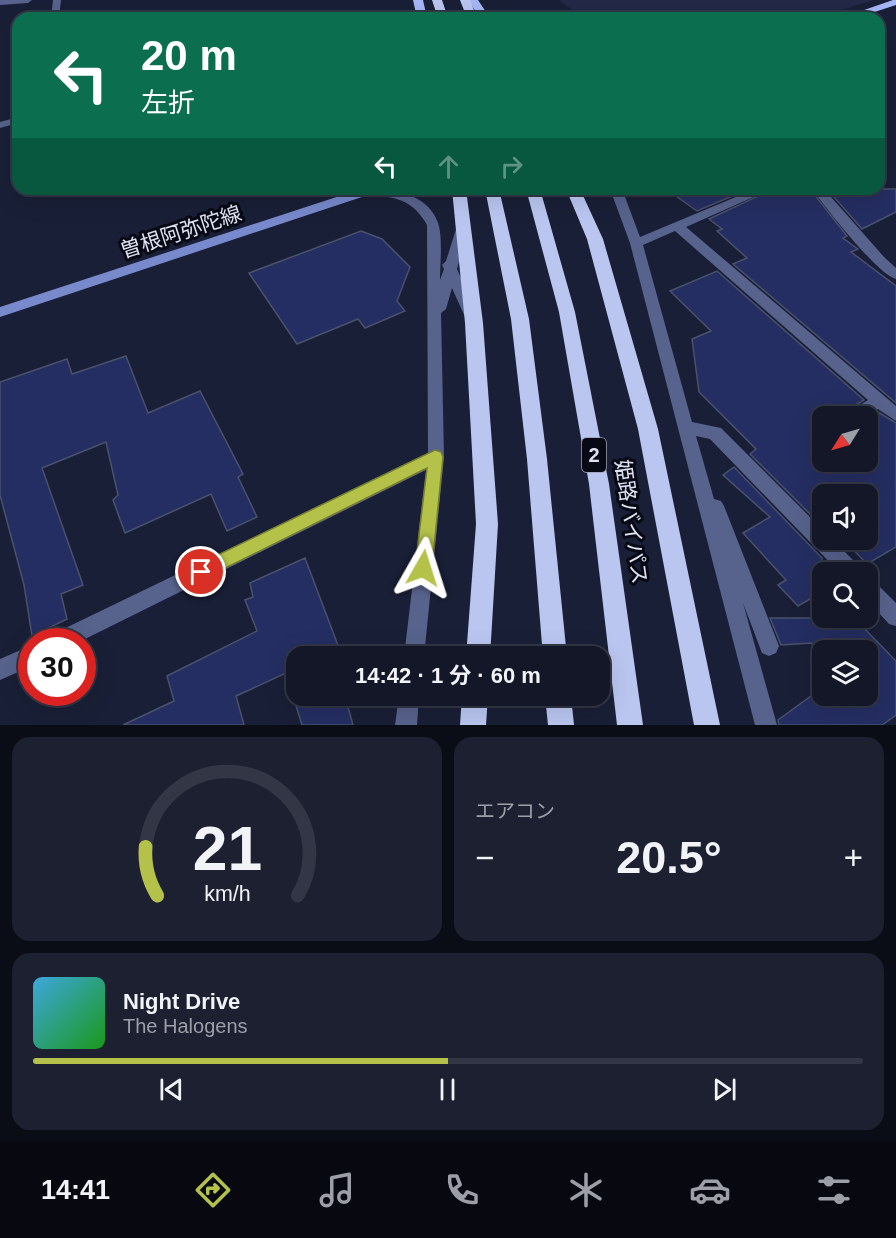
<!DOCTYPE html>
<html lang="ja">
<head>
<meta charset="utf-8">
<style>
  :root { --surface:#131728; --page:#1c2030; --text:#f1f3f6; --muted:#9d9fa8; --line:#323645; --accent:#b5c249 }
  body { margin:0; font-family:Arial,"Noto Sans JP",sans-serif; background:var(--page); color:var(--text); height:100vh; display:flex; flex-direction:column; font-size:22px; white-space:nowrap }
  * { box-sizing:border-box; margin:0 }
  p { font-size:20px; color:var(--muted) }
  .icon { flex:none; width:33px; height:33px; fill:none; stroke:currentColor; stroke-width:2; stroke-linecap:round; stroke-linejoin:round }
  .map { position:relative; height:725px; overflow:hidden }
  .drawer { display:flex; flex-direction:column; gap:12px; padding:12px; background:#0a0d16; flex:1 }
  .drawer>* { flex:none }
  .top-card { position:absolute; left:12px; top:12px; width:873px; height:183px; border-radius:18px; box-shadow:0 6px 24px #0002,0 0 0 2px var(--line); background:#0b6e4f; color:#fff; overflow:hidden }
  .needle { width:39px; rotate:233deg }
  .controls { position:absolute; left:812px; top:406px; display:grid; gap:12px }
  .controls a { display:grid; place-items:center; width:66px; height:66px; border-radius:12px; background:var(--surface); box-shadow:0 6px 24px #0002,0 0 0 2px var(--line); font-size:30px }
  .speed { position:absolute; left:18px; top:628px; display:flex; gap:12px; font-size:30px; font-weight:700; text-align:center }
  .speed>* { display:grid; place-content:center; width:78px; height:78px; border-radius:50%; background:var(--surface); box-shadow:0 6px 24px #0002,0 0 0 2px var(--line); line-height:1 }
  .speed .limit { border:9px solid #d22; background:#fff; color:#111 }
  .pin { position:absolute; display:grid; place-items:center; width:51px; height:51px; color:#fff; margin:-26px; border:3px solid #fff; border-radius:50%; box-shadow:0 2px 6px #0007 }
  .me { position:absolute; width:66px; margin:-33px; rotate:6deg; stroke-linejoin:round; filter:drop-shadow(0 0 4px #0008) }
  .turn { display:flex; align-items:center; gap:21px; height:126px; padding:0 30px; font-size:27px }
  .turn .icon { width:78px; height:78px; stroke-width:2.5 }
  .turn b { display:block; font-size:42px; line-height:51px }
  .lanes { display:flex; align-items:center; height:57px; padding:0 30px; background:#0003; justify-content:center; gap:30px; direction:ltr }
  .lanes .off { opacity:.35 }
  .big { font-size:45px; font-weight:700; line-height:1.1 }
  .drawer .card { flex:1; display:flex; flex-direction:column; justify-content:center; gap:9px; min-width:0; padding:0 21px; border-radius:18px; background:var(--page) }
  .drawer .dial { align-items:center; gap:0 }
  .dial svg { height:156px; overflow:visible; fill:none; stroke:var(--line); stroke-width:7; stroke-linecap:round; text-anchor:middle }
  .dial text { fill:var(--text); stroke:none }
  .song { display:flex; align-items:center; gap:18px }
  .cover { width:72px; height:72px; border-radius:9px; background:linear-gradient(135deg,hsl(200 70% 55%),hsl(120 70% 35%)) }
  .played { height:6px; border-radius:3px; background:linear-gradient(90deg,var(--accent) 50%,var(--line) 50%) }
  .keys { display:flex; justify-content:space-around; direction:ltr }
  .heat { display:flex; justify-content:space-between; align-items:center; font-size:33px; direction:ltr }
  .drawer .tiles { flex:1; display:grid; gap:12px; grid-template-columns:1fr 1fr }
  .card:last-child { grid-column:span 2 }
  .trip { position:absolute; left:286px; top:646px; width:324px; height:60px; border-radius:18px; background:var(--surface); box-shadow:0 6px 24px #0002,0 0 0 2px var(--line); font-weight:700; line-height:60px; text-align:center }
  .tabs { display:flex; height:96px; justify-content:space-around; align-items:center; background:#080910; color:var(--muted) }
  .tabs .icon { width:42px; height:42px }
  .tabs .selected { color:var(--accent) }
  .tabs b { font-size:27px; color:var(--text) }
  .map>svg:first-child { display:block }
  .built { fill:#232946 }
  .building { fill:#252e62; stroke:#4a516c; stroke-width:1.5 }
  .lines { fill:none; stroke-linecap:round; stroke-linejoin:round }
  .minor { fill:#58638d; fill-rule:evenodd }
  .secondary { fill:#7889cc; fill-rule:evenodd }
  .trunk { fill:#a6b6f6; fill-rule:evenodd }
  .motorway { fill:#bac6f0; fill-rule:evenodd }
  .route { fill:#b5c249; stroke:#767e2f; stroke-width:1.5 }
  .labels { text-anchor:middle; stroke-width:6; stroke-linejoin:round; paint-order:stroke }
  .shield { fill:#070a14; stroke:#9ea1af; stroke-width:1.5 }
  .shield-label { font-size:20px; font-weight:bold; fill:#dee2f2 }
  .street-label { font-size:21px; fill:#dee2f2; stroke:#070a14 }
</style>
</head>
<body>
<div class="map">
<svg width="896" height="725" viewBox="0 0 896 725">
  <rect width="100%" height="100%" fill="#191f36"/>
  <path class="built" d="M559 0H874L816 18H583Z"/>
  <path class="building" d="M666 189H749L697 211Z
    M773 189H810L847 236 843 238 858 249 851 252 896 286V403L733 264 747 258 717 231 722 229 709 219Z
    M827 189H896V212L862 229Z
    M361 231 382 239 410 267 397 301 405 311 365 328 358 319 297 344 249 273Z
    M717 271 864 400 846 411 843 417H822V462H867V419L878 412 896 423V547L867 564 844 540H867V495H822V526L750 454 756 449 699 392 692 339 711 331 670 291Z
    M126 356 148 413 200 391 243 474 238 477 257 517 227 531 211 494 125 533 113 500 118 495 106 442 42 468 83 585 61 594 67 619 32 636 24 585 0 495V382L67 359 72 374Z
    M734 467 822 558V592L798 606 778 585 786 580 743 533 770 517 723 475Z
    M305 558 339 648 320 657H297V668L236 696 244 725H123L174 701 167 676 257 631 245 600 253 597 250 583Z
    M770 618H859V623L896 661V715L882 725H779L778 720 822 688V696H867V651H822V656L811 643 781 645Z
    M293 696H345L353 725H302Z"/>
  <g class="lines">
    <path class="minor" d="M0 0H32L28 3 0 5Z
      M53 0H61L59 18H51Z
      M18 117V123L0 128V122Z
      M376 189C401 190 429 197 438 223 443 237 440 265 440 280L444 269 442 265 446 261 457 226 463 222 469 226 457 269 477 314 475 317H465L452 288 446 309 441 313 444 457 424 657H404L426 470 79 642H48L51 635 428 453 427 225C415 203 398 196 374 196 367 196 362 198 356 193L362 189Z
      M610 189H622L640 237 755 189H771L686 227 896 406V421L878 409 866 417H845L847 413 868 400 675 231 643 245 692 422 721 428 822 529V540H833L860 567 862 573H840L710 439 696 436 714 499 721 501 724 506 779 646 776 653 769 656 762 653 743 603 777 725H755L630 243Z
      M812 189H824L884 257 896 268V279C878 275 825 207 812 189Z
      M867 578 874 581 896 603V626L889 624 867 600Z
      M32 645V666L0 680V659Z
      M399 696H419L417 725H395Z"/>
    <path class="secondary" d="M361 189H379L377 192 0 317V307Z"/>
    <path class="trunk" d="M413 0H423L427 18H417Z
      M468 0H478L490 18H480Z
      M893 0H896V5L856 18H841Z"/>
    <path class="motorway" d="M432 0H442L448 18H438Z
      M460 0H470L477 18H467Z
      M452 189H466L483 323 498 524 490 657H466L476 524 465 323Z
      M485 189H499L529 319 547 459 567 657H543L527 459 511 319Z
      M526 189H540L575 312 609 484 643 725H617L589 484 559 312Z
      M566 189H580L603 239 658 429 720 725H694L638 429 587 239Z
      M462 696H488L486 725H460Z
      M545 696H571L574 725H548Z"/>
  </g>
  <path class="route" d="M435 450 441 452 443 457 432 568 429 574 423 576 417 574 415 568 427 468 207 577 201 580 195 577 192 572 195 566Z"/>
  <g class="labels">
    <rect class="shield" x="582" y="438" width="24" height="34" rx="4.5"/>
    <g class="shield-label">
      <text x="594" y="462">2</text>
    </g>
    <g class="street-label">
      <text transform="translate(181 232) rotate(-18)" y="7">曽根阿弥陀線</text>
      <text transform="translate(631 522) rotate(82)" y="7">姫路バイパス</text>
    </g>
  </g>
</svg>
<div class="controls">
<a><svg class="needle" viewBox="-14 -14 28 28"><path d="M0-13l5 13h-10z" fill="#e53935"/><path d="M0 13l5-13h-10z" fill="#9d9fa8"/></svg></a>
<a><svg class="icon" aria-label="sound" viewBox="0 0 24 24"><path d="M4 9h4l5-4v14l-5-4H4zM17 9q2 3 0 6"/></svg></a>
<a><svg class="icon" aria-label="search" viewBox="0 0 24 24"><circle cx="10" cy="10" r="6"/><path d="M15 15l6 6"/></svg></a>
<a><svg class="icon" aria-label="layers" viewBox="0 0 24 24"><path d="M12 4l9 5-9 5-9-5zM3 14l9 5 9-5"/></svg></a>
</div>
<div class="speed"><div class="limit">30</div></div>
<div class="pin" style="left:201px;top:572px;background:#d93025"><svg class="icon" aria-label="arrive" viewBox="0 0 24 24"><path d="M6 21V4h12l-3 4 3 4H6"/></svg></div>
<svg class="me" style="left:423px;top:568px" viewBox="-20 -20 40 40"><path d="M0-17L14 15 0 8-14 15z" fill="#b5c249" stroke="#fff" stroke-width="4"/></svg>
<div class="trip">14:42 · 1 分 · 60 m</div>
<div class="top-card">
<div class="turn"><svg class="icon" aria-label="left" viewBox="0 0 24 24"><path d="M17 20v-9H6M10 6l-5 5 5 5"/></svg><div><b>20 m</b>左折</div></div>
<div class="lanes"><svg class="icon" aria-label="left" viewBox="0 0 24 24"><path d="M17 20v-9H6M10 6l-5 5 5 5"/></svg><svg class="icon off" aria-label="ahead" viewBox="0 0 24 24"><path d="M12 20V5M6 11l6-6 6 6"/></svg><svg class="icon off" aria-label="right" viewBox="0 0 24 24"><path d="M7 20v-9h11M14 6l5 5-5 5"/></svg></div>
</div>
</div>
<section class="drawer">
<div class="tiles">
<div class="card dial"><svg viewBox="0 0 100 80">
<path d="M14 69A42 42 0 1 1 86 69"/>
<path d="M14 69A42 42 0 0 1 8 44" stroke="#b5c249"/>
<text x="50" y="56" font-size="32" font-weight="700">21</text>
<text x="50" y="72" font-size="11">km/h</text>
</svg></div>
<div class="card"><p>エアコン</p>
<div class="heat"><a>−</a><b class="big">20.5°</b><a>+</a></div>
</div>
<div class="card">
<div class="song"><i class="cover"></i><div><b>Night Drive</b><p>The Halogens</p></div></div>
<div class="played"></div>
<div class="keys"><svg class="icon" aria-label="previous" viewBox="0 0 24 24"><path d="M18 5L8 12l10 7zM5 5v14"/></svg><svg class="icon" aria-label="pause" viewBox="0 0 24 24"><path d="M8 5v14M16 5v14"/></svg><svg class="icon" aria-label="next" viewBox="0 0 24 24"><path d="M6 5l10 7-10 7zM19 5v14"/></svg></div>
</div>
</div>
</section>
<nav class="tabs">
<b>14:41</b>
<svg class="icon selected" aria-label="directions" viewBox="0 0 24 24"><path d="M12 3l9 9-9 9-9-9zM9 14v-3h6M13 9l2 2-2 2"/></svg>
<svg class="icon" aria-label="music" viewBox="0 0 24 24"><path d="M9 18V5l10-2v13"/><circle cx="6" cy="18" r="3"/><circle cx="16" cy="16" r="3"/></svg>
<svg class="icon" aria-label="phone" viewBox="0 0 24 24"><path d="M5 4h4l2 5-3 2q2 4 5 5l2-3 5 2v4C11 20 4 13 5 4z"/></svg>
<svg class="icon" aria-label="climate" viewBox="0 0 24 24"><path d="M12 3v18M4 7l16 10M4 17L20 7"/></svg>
<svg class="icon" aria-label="car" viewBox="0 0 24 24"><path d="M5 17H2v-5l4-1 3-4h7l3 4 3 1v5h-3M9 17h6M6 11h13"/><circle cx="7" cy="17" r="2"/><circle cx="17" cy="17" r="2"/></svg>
<svg class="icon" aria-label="filters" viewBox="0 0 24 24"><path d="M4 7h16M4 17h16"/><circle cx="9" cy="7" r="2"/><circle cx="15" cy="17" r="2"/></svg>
</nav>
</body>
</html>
